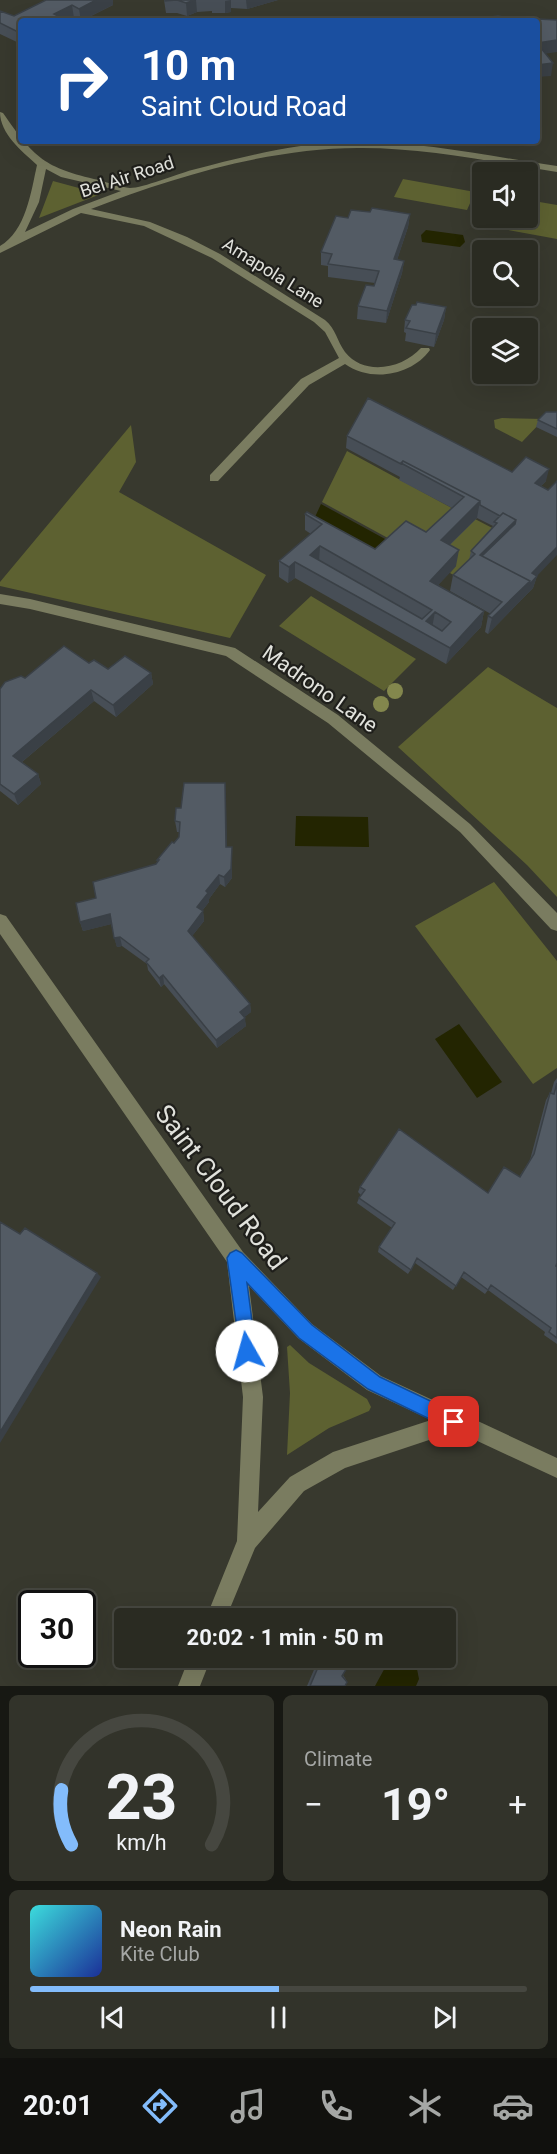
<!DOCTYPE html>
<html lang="en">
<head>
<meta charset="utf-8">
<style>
  :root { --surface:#2a2b22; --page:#32332a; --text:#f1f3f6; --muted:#a5a7a5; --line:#464740; --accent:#83bcfb }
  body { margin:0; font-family:Roboto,sans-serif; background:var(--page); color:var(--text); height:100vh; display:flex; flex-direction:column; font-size:22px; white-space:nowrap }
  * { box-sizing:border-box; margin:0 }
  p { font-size:20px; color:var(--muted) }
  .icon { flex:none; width:33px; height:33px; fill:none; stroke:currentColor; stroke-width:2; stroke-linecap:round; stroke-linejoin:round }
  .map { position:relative; height:1686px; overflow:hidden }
  .side { display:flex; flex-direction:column; gap:9px; padding:9px; background:#171813; flex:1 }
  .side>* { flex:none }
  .hud { position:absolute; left:18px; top:18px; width:522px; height:126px; border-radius:6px; box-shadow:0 6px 24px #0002,0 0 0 2px var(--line); background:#1a4fa0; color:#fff; overflow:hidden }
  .buttons { position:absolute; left:472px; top:162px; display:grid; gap:12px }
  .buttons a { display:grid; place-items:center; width:66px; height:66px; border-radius:6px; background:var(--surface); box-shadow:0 6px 24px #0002,0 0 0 2px var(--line); font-size:30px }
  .speed { position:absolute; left:18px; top:1590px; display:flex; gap:12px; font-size:30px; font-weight:700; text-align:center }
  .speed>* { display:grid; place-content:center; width:78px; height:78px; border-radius:50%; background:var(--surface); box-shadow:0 6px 24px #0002,0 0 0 2px var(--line); line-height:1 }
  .speed .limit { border:3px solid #111; border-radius:9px; background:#fff; color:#111 }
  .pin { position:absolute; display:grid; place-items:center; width:51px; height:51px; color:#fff; margin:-26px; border-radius:12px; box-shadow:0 3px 9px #0006 }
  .me { position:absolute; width:66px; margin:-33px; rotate:353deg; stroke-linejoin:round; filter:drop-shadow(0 0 4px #0008) }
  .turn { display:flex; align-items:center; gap:21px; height:126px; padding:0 24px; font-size:27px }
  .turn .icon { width:78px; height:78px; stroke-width:2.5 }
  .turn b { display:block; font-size:42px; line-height:51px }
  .big { font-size:45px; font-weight:700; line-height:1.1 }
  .side .widget { flex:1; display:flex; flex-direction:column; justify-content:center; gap:9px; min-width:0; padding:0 21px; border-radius:9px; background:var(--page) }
  .side .dial { align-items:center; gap:0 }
  .dial svg { height:156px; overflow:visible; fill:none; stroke:var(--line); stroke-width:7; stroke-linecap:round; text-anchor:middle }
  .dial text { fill:var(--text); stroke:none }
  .song { display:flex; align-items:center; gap:18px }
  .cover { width:72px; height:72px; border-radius:9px; background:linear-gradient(135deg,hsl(180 70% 55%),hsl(230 70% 35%)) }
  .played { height:6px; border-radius:3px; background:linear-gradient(90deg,var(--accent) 50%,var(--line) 50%) }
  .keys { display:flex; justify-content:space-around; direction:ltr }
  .heat { display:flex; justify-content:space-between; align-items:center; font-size:33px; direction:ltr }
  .side .tiles { flex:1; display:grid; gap:9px; grid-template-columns:1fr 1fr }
  .widget:last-child { grid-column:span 2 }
  .trip { position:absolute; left:114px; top:1608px; width:342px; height:60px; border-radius:6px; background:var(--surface); box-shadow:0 6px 24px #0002,0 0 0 2px var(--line); font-weight:700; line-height:60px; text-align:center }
  .menu { display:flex; height:96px; justify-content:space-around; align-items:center; background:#11110e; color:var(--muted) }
  .menu .icon { width:42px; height:42px }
  .menu .on { color:var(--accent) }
  .menu b { font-size:27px; color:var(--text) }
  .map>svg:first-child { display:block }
  .green { fill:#5d6131 }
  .water { fill:#232501 }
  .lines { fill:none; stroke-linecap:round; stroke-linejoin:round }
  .minor { fill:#7a7c60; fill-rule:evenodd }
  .tree { fill:#83874d }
  .wall { fill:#474e56 }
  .shaded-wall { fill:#3a4046 }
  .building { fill:#535b64; stroke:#3a4046; stroke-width:1.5; fill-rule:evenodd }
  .route { fill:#1a73e8; stroke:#114b97; stroke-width:1.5 }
  .labels { text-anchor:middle; stroke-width:4.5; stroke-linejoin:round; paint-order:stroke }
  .far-street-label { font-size:18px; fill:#e1e2dc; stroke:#1f1f1b }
  .street-label { font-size:21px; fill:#e1e2dc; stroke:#1f1f1b }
  .near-street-label { font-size:26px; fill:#e1e2dc; stroke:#1f1f1b }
</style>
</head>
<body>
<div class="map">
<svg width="557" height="1686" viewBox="0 0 557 1686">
  <rect width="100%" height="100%" fill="#38392e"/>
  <path class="green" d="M403 179 475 192 467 210 394 197Z
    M53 181 101 194 39 218Z
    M528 200 557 205V239L503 229 507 218H528Z
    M502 418 544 419 522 442 495 428 494 420Z
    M131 425 136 462 119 492 266 575 230 638 0 586V582Z
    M347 451 461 513 424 548 397 543 322 502Z
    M475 519 498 531 462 580 450 573 456 566 438 556Z
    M311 596 416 659 384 691 279 626Z
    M488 667 557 708V897L527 865 398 747Z
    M494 882 557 961V1068L533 1084 415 926Z
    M290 1345 309 1363 367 1399 371 1407 369 1411 329 1428 287 1455 290 1393 287 1347Z"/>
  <path class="water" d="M426 230 463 235 465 242 460 247 422 242 421 235Z
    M321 504 396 545 373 565 309 530Z
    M296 816 368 817 369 847 295 846Z
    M459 1024 502 1082 477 1098 435 1039Z
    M408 1662 417 1669 419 1679 416 1686H375L387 1664 394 1669 400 1664Z"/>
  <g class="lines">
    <path class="minor" d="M0 112 3 113C34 158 45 168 99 180 109 183 121 187 130 188 143 188 177 174 192 170 241 157 293 144 344 142 416 140 487 156 557 166V172C492 162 427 148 362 148 273 147 173 177 91 209L150 222 187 237 220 254 325 320C336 329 337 341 345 352 365 377 403 368 421 348H429L430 350C412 375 372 383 345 364L309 385 218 481H210V475L301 379 339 358 325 332 314 322 212 258 144 226 81 213 0 253V246C26 231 31 192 37 165 22 151 0 134 0 112ZM46 169 61 177 121 191 73 209 25 232 39 202Z
      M0 594 30 599 235 648 338 715 470 824 557 913V931L551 929 460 832 328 723 226 656 30 609 0 604Z
      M0 914 6 916 243 1252 312 1324 381 1376 557 1458V1478L456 1431 345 1468 304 1491 255 1548 226 1618H206L237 1541 243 1397 227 1262 0 934ZM249 1286 298 1338 367 1390 431 1420 333 1452 290 1477 258 1512 263 1397Z
      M189 1658H211L200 1686H178Z"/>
  </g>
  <g class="tree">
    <circle cx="395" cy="691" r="8"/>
    <circle cx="381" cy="704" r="8"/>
  </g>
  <path class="wall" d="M46 0 113 5 81 21 74 18 21 21V44L0 34V11L14 16Z
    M164 0H278L247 9 231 8V12L225 13H212V11L197 12 187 16 177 13H166Z
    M370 212 410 214 408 227 397 260 404 261 402 273 386 323 357 319 358 306 374 286 375 283 328 277V266L321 265V252L348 218Z
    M446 307 444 320 434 347 405 341 406 333 404 332 405 320Z
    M557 412V437L536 427 538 420Z
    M347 436 512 472 546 481 541 486 537 576 533 588 488 634 485 632 488 616 491 614 450 591 453 575 469 560 471 551 493 526 477 518 450 545 456 566 438 585 484 611 481 627 446 664 295 578 288 583 279 577V561L311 534 305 530V514L375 549 426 532 452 508 399 480 400 477 346 448Z
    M89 663 108 669 151 673 153 684 116 717 94 701 22 762 38 774 41 784 18 805 0 791V689L25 678Z
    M226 793V847H232V878L225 887 220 884 209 899V902L202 911H203L204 921 192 936 250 1004 251 1012 244 1017 246 1026 217 1048 164 984 161 987 148 970 147 964 122 946 117 947 111 924 83 931 80 922 96 898 156 864 158 862 157 860 179 837V832H177L175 821 181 808Z
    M557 1078V1263L556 1266 557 1267V1344L544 1335 545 1332 488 1290 485 1294 461 1277 453 1290 415 1263 408 1274 378 1252 379 1247 392 1228 357 1203 359 1198 361 1195 358 1192 360 1187 488 1193 504 1167 519 1177 530 1160 546 1100 550 1093H551L554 1082Z
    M319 1658H353L343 1675 345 1678 347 1682 345 1686H307Z"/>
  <path class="shaded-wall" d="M96 0H113V5L81 21 79 9Z
    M195 0H196L197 12 187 16 186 3Z
    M231 0V12L225 13V1Z
    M246 0H278L247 9Z
    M72 5 74 18 67 21H53L54 14Z
    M557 40V52L537 55V43Z
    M553 63 551 76 537 77V65Z
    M410 214 408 227 393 272 394 259Z
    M404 261 402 273 386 323 387 311Z
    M446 307 444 320 434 347 436 334Z
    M549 469 546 481 532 495 535 483Z
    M480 501 477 518 438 556 441 540Z
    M516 520 512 536 485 563 480 555Z
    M320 546 319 562 310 555Z
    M557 547V555L537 576 533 588 488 634 492 618 532 573Z
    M459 550 456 566 427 597 430 581Z
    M295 562V578L288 583 289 567Z
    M484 611 481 627 446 664 450 648Z
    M435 612 432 628 426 621Z
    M151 673 153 684 116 717 113 705Z
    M91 690 94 701 17 766 13 756Z
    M38 774 41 784 18 805 14 794Z
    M225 783 226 793 227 857 226 847Z
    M232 847V878L225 887 224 877Z
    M219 875 220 884 209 899V902L198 916 197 907 206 891Z
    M203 911 204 921 189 940 188 931Z
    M110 914 112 924 83 931 80 922Z
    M120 937 122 946 117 947 114 938Z
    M163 975 164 984 161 987 159 978Z
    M250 1004 251 1012 241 1020 240 1012Z
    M245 1018 246 1026 217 1048 216 1040Z
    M97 1273 101 1277 0 1443V1432Z"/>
  <path class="building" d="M46 0H96L79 9 72 5 54 14 62 18 53 21H21V32L20 33 0 23V11L14 16Z
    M165 0H195L186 3 177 0 165 1Z
    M498 16 508 18 510 21H479L483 18Z
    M475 17 478 21H449L448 20Z
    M538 19 557 20V40L537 43 553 63 537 65V21H535Z
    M372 208 410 214 394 259 404 261 387 311 358 306 366 285 374 286 379 271 328 264 332 254 321 252 336 216 348 218 351 210 370 212Z
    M417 302 446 307 436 334 406 328 410 321 405 320 412 305H416Z
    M368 398 512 472 526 457 549 469 535 483 548 490 557 481V547L532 573 537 576 529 585 530 581 482 556 515 524 516 520 503 513 500 516 480 505V501L403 461 401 464 347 436Z
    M546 412H557V429L538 420Z
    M403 461 480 501 441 540 459 550 430 581 484 611 450 648 295 562 289 567 279 561 322 524 305 514 307 512 375 549 406 521 426 532 464 497 401 463ZM320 546 432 610 422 619 310 555ZM435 612 451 622 442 631 426 621Z
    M503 513 516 520 480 555 530 581 492 618 488 616 502 602 453 575 475 554 471 551 497 523 494 522Z
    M64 646 89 663 94 660 108 669 125 656 151 673 113 705 91 690 13 756 38 774 14 794 0 784V689L5 682 21 676 25 678Z
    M184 783H225L226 847H232L231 869 224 877 219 875 206 891 208 893 197 907 203 911 188 931 250 1004 240 1012 245 1018 216 1040 163 975 159 978 146 962 149 959 120 937 114 938 110 914 80 922 76 903 96 898 93 882 156 864 159 860H157L172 842 174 843 179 837 180 822 175 821 176 808H181Z
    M557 1083V1263L556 1266 557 1267V1338L549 1332 551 1328 491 1285 488 1290 464 1272 456 1286 417 1258 411 1270 379 1247 395 1223 359 1198 365 1190 360 1187 399 1129 488 1193 504 1167 520 1177 534 1154 550 1093 554 1094Z
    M0 1222 20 1234 25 1228 97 1273 0 1432Z
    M322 1658H353L342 1676 347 1682 345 1686H310Z"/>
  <path class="route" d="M236 1250 242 1253 312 1325 380 1377 460 1415 463 1422 460 1428 454 1431 448 1428 368 1389 299 1338 247 1283 256 1351 253 1357 247 1359 241 1357 227 1258 230 1253Z"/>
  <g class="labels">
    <g class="far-street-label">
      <text transform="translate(127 177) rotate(-18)" y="6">Bel Air Road</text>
      <text transform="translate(273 273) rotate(32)" y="6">Amapola Lane</text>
    </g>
    <g class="street-label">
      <text transform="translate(320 689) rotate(35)" y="7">Madrono Lane</text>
    </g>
    <g class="near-street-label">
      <text transform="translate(221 1187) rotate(53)" y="9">Saint Cloud Road</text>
    </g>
  </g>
</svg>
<div class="buttons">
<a><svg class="icon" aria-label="sound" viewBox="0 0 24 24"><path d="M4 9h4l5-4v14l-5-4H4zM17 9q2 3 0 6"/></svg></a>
<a><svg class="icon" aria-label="search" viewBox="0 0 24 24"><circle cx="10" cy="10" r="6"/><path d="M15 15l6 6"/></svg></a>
<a><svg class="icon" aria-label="layers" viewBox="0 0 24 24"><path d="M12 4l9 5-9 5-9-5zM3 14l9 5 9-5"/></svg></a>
</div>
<div class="speed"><div class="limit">30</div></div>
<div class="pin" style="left:454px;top:1422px;background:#d93025"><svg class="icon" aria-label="arrive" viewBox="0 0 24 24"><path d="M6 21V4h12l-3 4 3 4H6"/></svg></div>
<svg class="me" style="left:247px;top:1351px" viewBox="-20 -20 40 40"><circle r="19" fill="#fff"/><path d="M0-13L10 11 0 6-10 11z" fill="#1a73e8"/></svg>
<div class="trip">20:02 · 1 min · 50 m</div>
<div class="hud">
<div class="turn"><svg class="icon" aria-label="right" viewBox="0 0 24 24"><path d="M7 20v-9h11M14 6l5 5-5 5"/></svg><div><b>10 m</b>Saint Cloud Road</div></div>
</div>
</div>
<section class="side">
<div class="tiles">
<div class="widget dial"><svg viewBox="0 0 100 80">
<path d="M14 69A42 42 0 1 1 86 69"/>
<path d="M14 69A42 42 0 0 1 9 41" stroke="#83bcfb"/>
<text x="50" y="56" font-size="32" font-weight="700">23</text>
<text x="50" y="72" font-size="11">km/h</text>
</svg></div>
<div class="widget"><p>Climate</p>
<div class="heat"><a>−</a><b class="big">19°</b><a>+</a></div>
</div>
<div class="widget">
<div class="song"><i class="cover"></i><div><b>Neon Rain</b><p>Kite Club</p></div></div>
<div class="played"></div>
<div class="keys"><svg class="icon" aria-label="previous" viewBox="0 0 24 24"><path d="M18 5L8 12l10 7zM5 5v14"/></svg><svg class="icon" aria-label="pause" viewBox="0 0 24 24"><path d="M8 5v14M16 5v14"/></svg><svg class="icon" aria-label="next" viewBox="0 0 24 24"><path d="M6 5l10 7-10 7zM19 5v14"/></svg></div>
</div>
</div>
</section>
<nav class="menu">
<b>20:01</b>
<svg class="icon on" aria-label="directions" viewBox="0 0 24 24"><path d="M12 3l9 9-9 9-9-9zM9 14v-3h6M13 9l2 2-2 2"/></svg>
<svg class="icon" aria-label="music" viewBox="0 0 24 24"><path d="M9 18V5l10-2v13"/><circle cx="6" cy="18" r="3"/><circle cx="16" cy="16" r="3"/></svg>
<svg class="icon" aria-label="phone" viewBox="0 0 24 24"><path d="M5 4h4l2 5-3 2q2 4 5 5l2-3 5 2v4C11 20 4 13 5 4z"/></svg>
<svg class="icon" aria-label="climate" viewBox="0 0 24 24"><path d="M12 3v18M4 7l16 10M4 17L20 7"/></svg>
<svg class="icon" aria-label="car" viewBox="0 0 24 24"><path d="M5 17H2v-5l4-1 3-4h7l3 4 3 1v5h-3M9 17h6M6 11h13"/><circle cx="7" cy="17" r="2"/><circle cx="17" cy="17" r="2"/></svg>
</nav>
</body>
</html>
